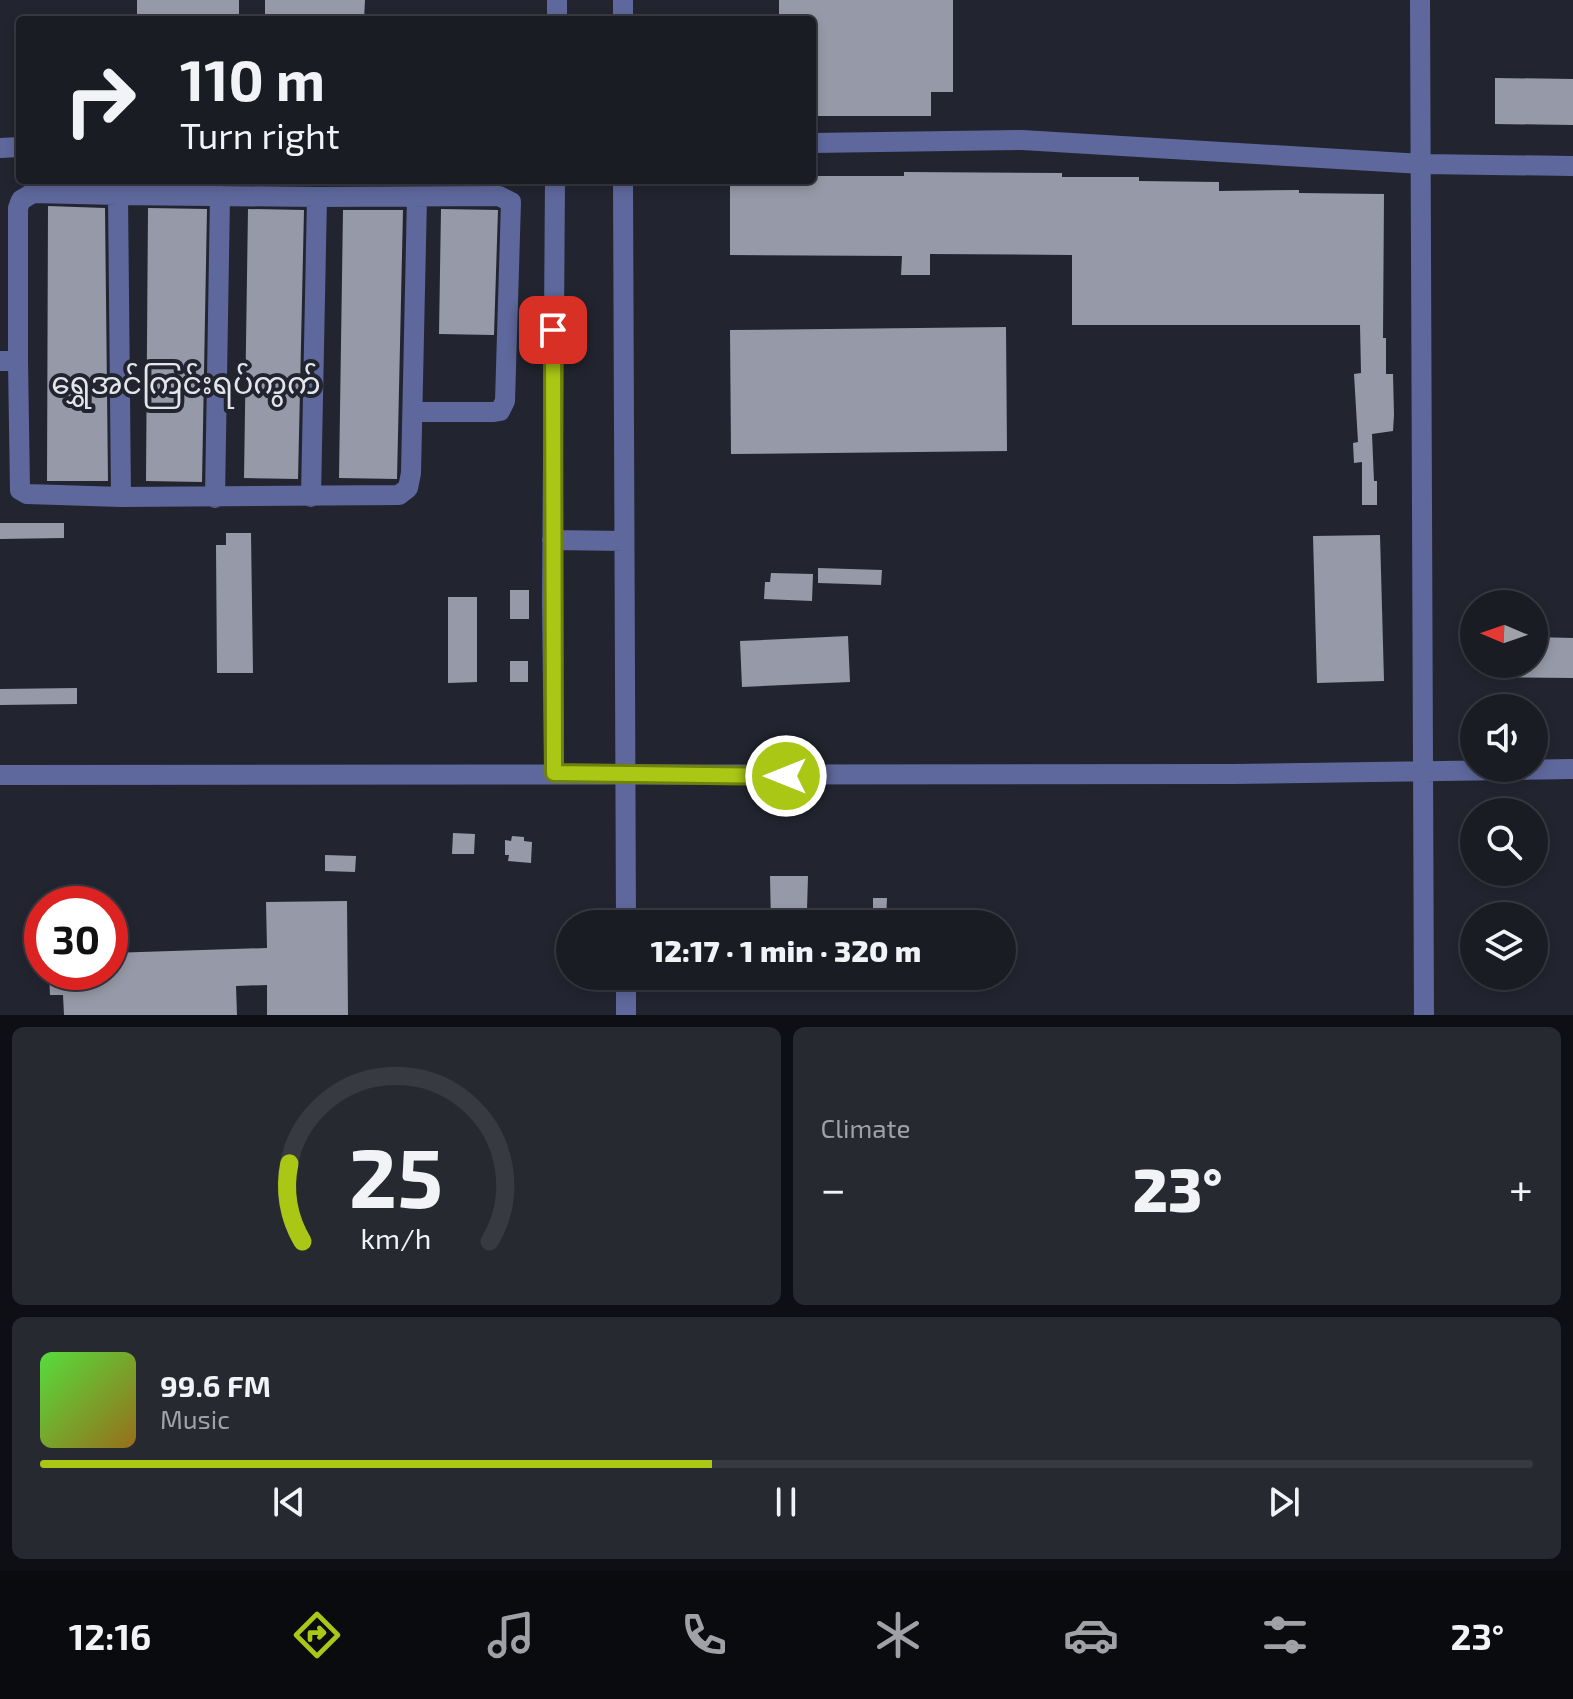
<!DOCTYPE html>
<html lang="en">
<head>
<meta charset="utf-8">
<style>
  :root { --surface:#1a1c24; --page:#272931; --text:#f1f3f6; --muted:#9fa1a6; --line:#383a41; --accent:#abc716 }
  body { margin:0; font-family:"Exo 2","Noto Sans Myanmar",sans-serif; background:var(--page); color:var(--text); height:100vh; display:flex; flex-direction:column; font-size:30px; white-space:nowrap }
  * { box-sizing:border-box; margin:0 }
  p { font-size:26px; color:var(--muted) }
  .icon { flex:none; width:44px; height:44px; fill:none; stroke:currentColor; stroke-width:2; stroke-linecap:round; stroke-linejoin:round }
  .map { position:relative; height:1015px; overflow:hidden }
  .details { display:flex; flex-direction:column; gap:12px; padding:12px; background:#0e0f14; flex:1 }
  .details>* { flex:none }
  .hud { position:absolute; left:16px; top:16px; width:800px; height:168px; border-radius:8px; box-shadow:0 4px 12px #0003,0 0 0 2px var(--line); background:#1a1c24; color:var(--text); overflow:hidden }
  .needle { width:52px; rotate:272deg }
  .buttons { position:absolute; left:1460px; top:590px; display:grid; gap:16px }
  .buttons a { display:grid; place-items:center; width:88px; height:88px; border-radius:50%; background:var(--surface); box-shadow:0 4px 12px #0003,0 0 0 2px var(--line); font-size:40px }
  .speed { position:absolute; left:24px; top:886px; display:flex; gap:16px; font-size:40px; font-weight:700; text-align:center }
  .speed>* { display:grid; place-content:center; width:104px; height:104px; border-radius:50%; background:var(--surface); box-shadow:0 4px 12px #0003,0 0 0 2px var(--line); line-height:1 }
  .speed .limit { border:12px solid #d22; background:#fff; color:#111 }
  .pin { position:absolute; display:grid; place-items:center; width:68px; height:68px; color:#fff; margin:-34px; border-radius:16px; box-shadow:0 4px 12px #0006 }
  .me { position:absolute; width:88px; margin:-44px; rotate:270deg; stroke-linejoin:round; filter:drop-shadow(0 0 6px #0008) }
  .turn { display:flex; align-items:center; gap:28px; height:168px; padding:0 32px; font-size:36px }
  .turn .icon { width:104px; height:104px; stroke-width:2.5 }
  .turn b { display:block; font-size:56px; line-height:68px }
  .big { font-size:60px; font-weight:800; line-height:1.1 }
  .details .widget { flex:1; display:flex; flex-direction:column; justify-content:center; gap:12px; min-width:0; padding:0 28px; border-radius:12px; background:var(--page) }
  .details .dial { align-items:center; gap:0 }
  .dial svg { height:208px; overflow:visible; fill:none; stroke:var(--line); stroke-width:7; stroke-linecap:round; text-anchor:middle }
  .dial text { fill:var(--text); stroke:none }
  .song { display:flex; align-items:center; gap:24px }
  .cover { width:96px; height:96px; border-radius:12px; background:linear-gradient(135deg,hsl(110 70% 55%),hsl(40 70% 35%)) }
  .played { height:8px; border-radius:4px; background:linear-gradient(90deg,var(--accent) 45%,var(--line) 45%) }
  .keys { display:flex; justify-content:space-around; direction:ltr }
  .heat { display:flex; justify-content:space-between; align-items:center; font-size:44px; direction:ltr }
  .details .tiles { flex:1; display:grid; gap:12px; grid-template-columns:1fr 1fr }
  .widget:last-child { grid-column:span 2 }
  .trip { position:absolute; left:556px; top:910px; width:460px; height:80px; border-radius:40px; background:var(--surface); box-shadow:0 4px 12px #0003,0 0 0 2px var(--line); font-weight:800; line-height:80px; text-align:center }
  .menu { display:flex; height:128px; justify-content:space-around; align-items:center; background:#0a0b0e; color:var(--muted) }
  .menu .icon { width:56px; height:56px }
  .menu .current { color:var(--accent) }
  .menu b { font-size:36px; color:var(--text) }
  .map>svg:first-child { display:block }
  .building { fill:#9699a7 }
  .lines { fill:none; stroke-linecap:round; stroke-linejoin:round }
  .minor { stroke:#5e689c; stroke-width:20 }
  .route-casing { stroke:#6f810e; stroke-width:20 }
  .route { stroke:#abc716; stroke-width:14 }
  .labels { text-anchor:middle; stroke-width:8; stroke-linejoin:round; paint-order:stroke }
  .quarter-label { font-size:30px; fill:#e3e5ec; stroke:#222530 }
</style>
</head>
<body>
<div class="map">
<svg width="1573" height="1015" viewBox="0 0 1573 1015">
  <rect width="100%" height="100%" fill="#222530"/>
  <path class="building" d="M137 0H239V20H137Z
    M265 0H365L364 20H265Z
    M779 0H953V92H931V116H812V20H779Z
    M1495 78 1573 79V125L1495 124Z
    M904 172 1062 173V177H1139V181L1219 182V191L1299 190V193L1384 194 1383 338H1386V374H1393L1394 415 1393 431 1372 434 1374 481H1377V505H1362V462L1354 463 1353 443 1358 442 1354 374 1361 373 1360 325H1072V255L930 254V275H901L902 256 730 255V180H812V176H904Z
    M48 206 105 208 108 481H47Z
    M148 208 207 209 202 482 146 481Z
    M248 209 304 210 298 479 244 478Z
    M441 209 498 210 494 335 439 334Z
    M343 210H403L397 479 339 478Z
    M1006 327 1007 451 731 454 730 330Z
    M0 523H64V538L0 539Z
    M226 533H251L253 673H217L216 545H226Z
    M1380 535 1384 681 1317 683 1313 536Z
    M818 568 882 570 881 585 818 583Z
    M771 573 813 574 812 601 764 599 765 582H770Z
    M510 590H529V619H510Z
    M448 597H477V682L448 683Z
    M848 636 850 682 742 687 740 641Z
    M1534 637 1573 638V678L1493 677V664H1534Z
    M510 661H528V682H510Z
    M77 688V704L0 705V689Z
    M453 833 475 834 474 854H452Z
    M512 836 524 837V841L532 842 531 863 508 861 509 855H505V840L511 841Z
    M325 855 356 856 355 872 325 871Z
    M770 876H808L807 910H812V924H771Z
    M873 898H887L886 924H873Z
    M347 901 348 1015H267V985L236 986 237 1015H64L63 995H50L49 974 110 972V953L267 948 266 902Z"/>
  <g class="lines">
    <path class="minor" d="M1420 0 1424 1015
      M557 20V0
      M623 20V0
      M812 143 1022 140 1422 164 1573 166
      M0 148 20 147
      M623 180 626 924
      M0 361H18V208L21 200 33 193 118 195
      M18 361 20 490 27 494 121 497 118 195 317 197
      M121 497 399 495 408 488 411 473 417 197
      M311 497 317 197 499 196 511 202 505 401 500 411 494 412H414
      M215 498 220 196
      M552 540 624 541
      M554 773 552 602 555 180
      M0 775 1232 774 1573 769
      M626 1015V976"/>
  </g>
  <g class="lines">
    <defs>
      <path id="route" d="M553 330 554 773 786 776"/>
    </defs>
    <use href="#route" class="route-casing"/>
    <use href="#route" class="route"/>
  </g>
  <g class="labels">
    <g class="quarter-label">
      <text x="186" y="394">ရွှေအင်ကြင်းရပ်ကွက်</text>
    </g>
  </g>
</svg>
<div class="buttons">
<a><svg class="needle" viewBox="-14 -14 28 28"><path d="M0-13l5 13h-10z" fill="#e53935"/><path d="M0 13l5-13h-10z" fill="#9fa1a6"/></svg></a>
<a><svg class="icon" aria-label="sound" viewBox="0 0 24 24"><path d="M4 9h4l5-4v14l-5-4H4zM17 9q2 3 0 6"/></svg></a>
<a><svg class="icon" aria-label="search" viewBox="0 0 24 24"><circle cx="10" cy="10" r="6"/><path d="M15 15l6 6"/></svg></a>
<a><svg class="icon" aria-label="layers" viewBox="0 0 24 24"><path d="M12 4l9 5-9 5-9-5zM3 14l9 5 9-5"/></svg></a>
</div>
<div class="speed"><div class="limit">30</div></div>
<div class="pin" style="left:553px;top:330px;background:#d93025"><svg class="icon" aria-label="arrive" viewBox="0 0 24 24"><path d="M6 21V4h12l-3 4 3 4H6"/></svg></div>
<svg class="me" style="left:786px;top:776px" viewBox="-20 -20 40 40"><circle r="17" fill="#abc716" stroke="#fff" stroke-width="3"/><path d="M0-11L8 9 0 5-8 9z" fill="#fff"/></svg>
<div class="trip">12:17 · 1 min · 320 m</div>
<div class="hud">
<div class="turn"><svg class="icon" aria-label="right" viewBox="0 0 24 24"><path d="M7 20v-9h11M14 6l5 5-5 5"/></svg><div><b>110 m</b>Turn right</div></div>
</div>
</div>
<section class="details">
<div class="tiles">
<div class="widget dial"><svg viewBox="0 0 100 80">
<path d="M14 69A42 42 0 1 1 86 69"/>
<path d="M14 69A42 42 0 0 1 9 39" stroke="#abc716"/>
<text x="50" y="56" font-size="32" font-weight="700">25</text>
<text x="50" y="72" font-size="11">km/h</text>
</svg></div>
<div class="widget"><p>Climate</p>
<div class="heat"><a>−</a><b class="big">23°</b><a>+</a></div>
</div>
<div class="widget">
<div class="song"><i class="cover"></i><div><b>99.6 FM</b><p>Music</p></div></div>
<div class="played"></div>
<div class="keys"><svg class="icon" aria-label="previous" viewBox="0 0 24 24"><path d="M18 5L8 12l10 7zM5 5v14"/></svg><svg class="icon" aria-label="pause" viewBox="0 0 24 24"><path d="M8 5v14M16 5v14"/></svg><svg class="icon" aria-label="next" viewBox="0 0 24 24"><path d="M6 5l10 7-10 7zM19 5v14"/></svg></div>
</div>
</div>
</section>
<nav class="menu">
<b>12:16</b>
<svg class="icon current" aria-label="directions" viewBox="0 0 24 24"><path d="M12 3l9 9-9 9-9-9zM9 14v-3h6M13 9l2 2-2 2"/></svg>
<svg class="icon" aria-label="music" viewBox="0 0 24 24"><path d="M9 18V5l10-2v13"/><circle cx="6" cy="18" r="3"/><circle cx="16" cy="16" r="3"/></svg>
<svg class="icon" aria-label="phone" viewBox="0 0 24 24"><path d="M5 4h4l2 5-3 2q2 4 5 5l2-3 5 2v4C11 20 4 13 5 4z"/></svg>
<svg class="icon" aria-label="climate" viewBox="0 0 24 24"><path d="M12 3v18M4 7l16 10M4 17L20 7"/></svg>
<svg class="icon" aria-label="car" viewBox="0 0 24 24"><path d="M5 17H2v-5l4-1 3-4h7l3 4 3 1v5h-3M9 17h6M6 11h13"/><circle cx="7" cy="17" r="2"/><circle cx="17" cy="17" r="2"/></svg>
<svg class="icon" aria-label="filters" viewBox="0 0 24 24"><path d="M4 7h16M4 17h16"/><circle cx="9" cy="7" r="2"/><circle cx="15" cy="17" r="2"/></svg>
<b>23°</b>
</nav>
</body>
</html>
